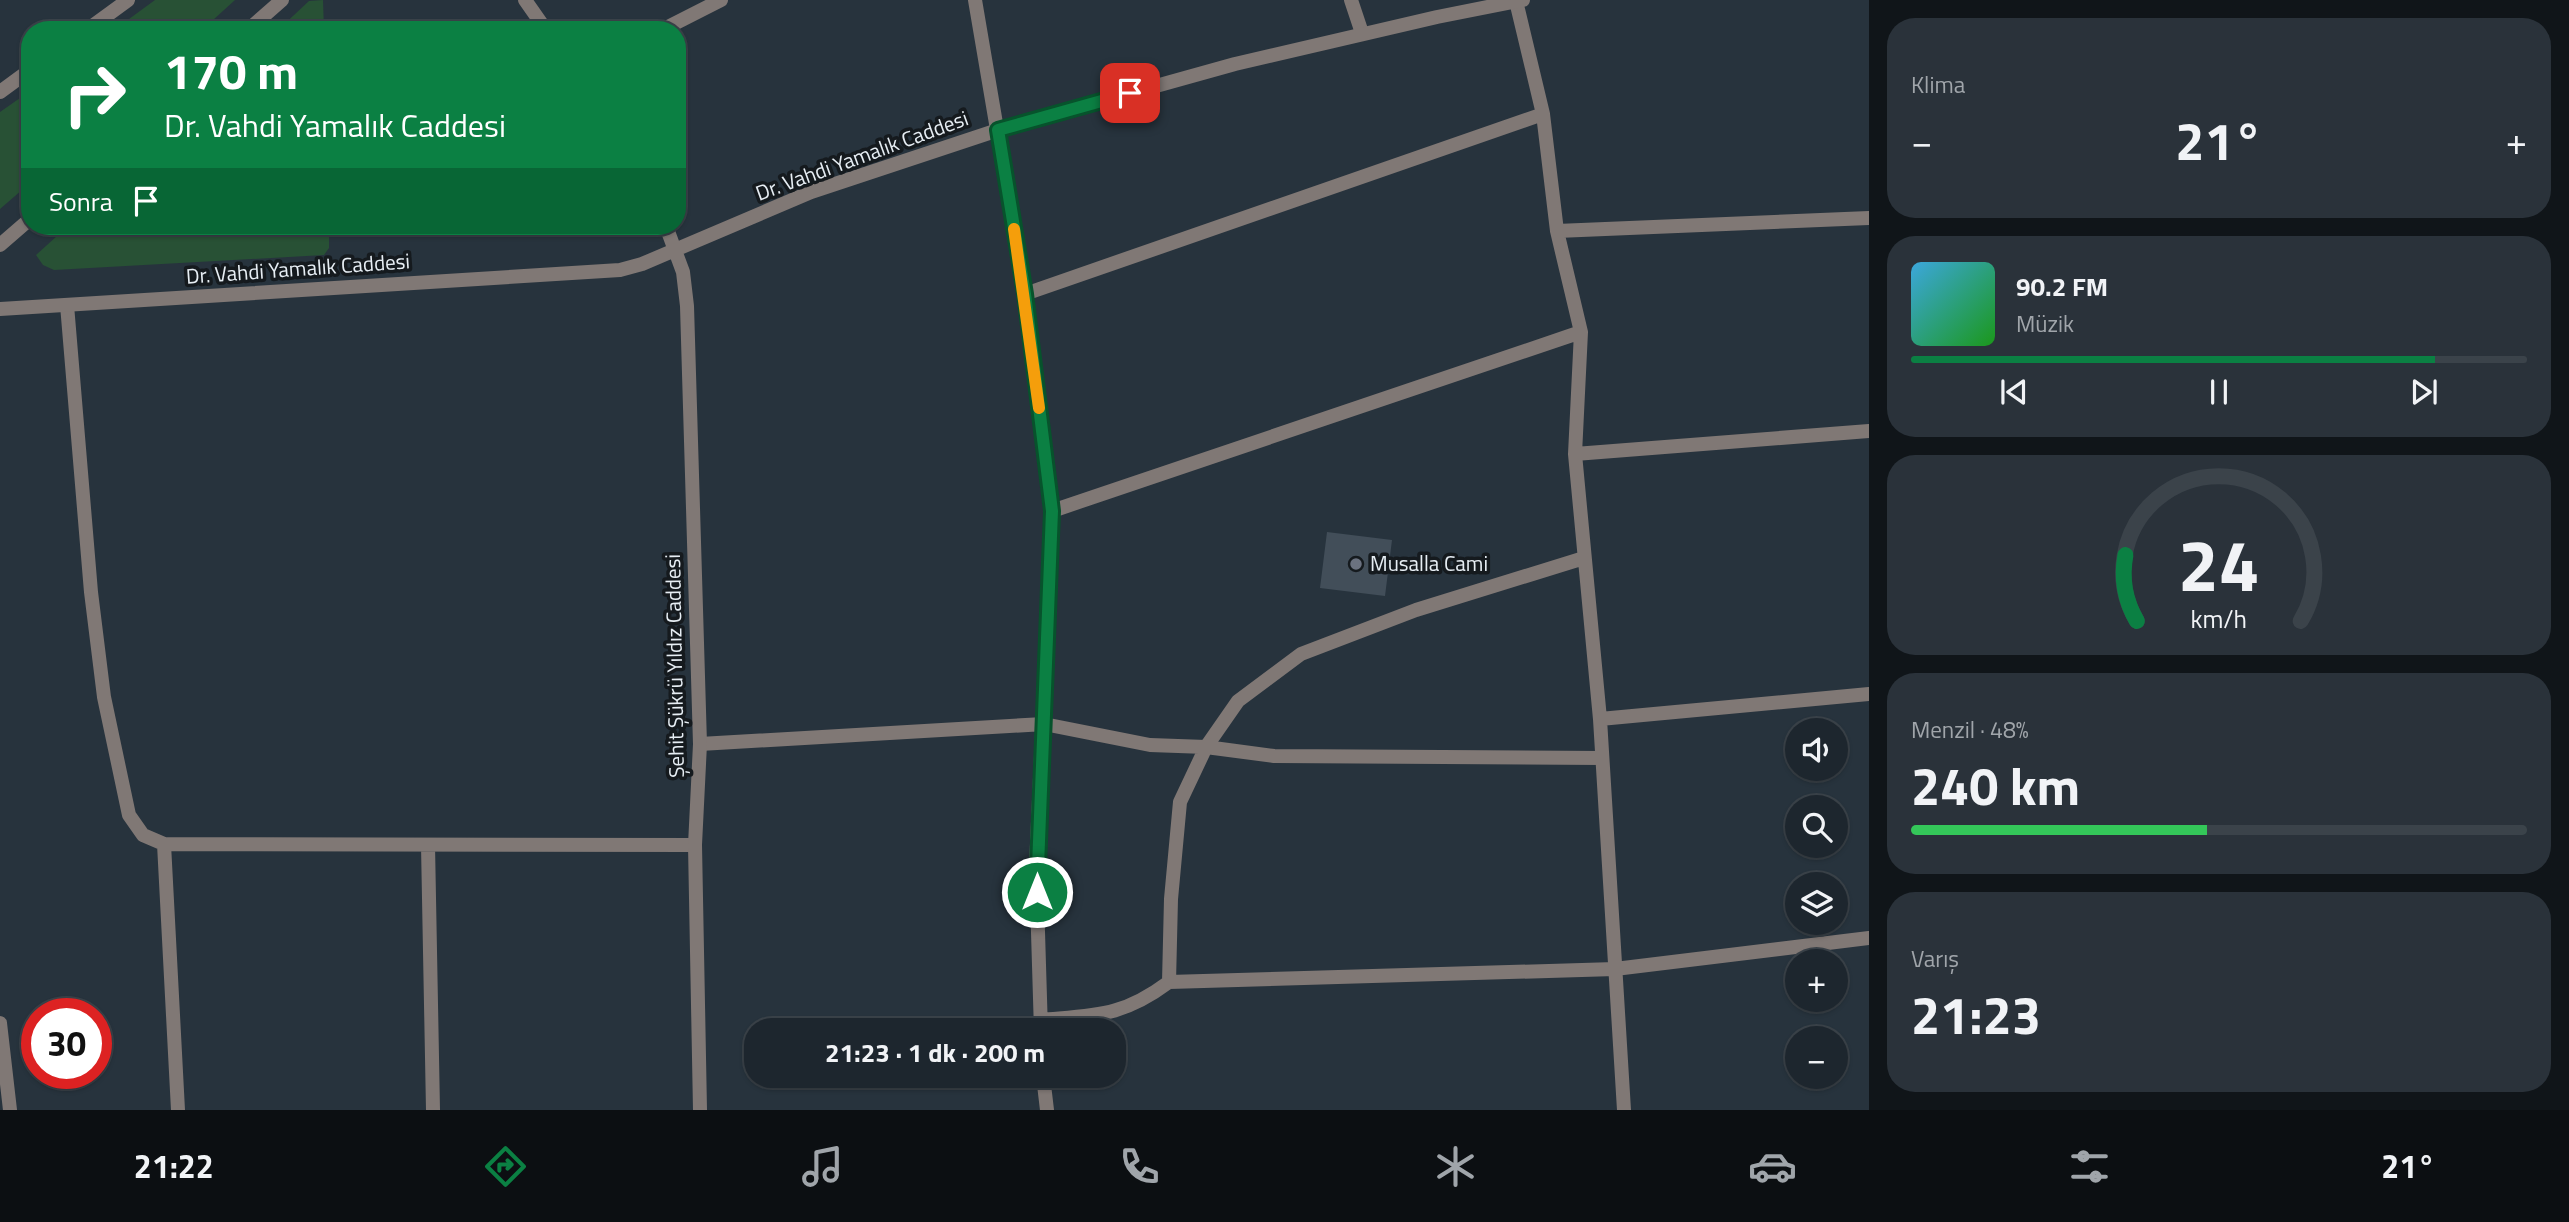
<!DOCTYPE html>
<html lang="tr">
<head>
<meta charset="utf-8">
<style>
  :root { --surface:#1d262e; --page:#2a323a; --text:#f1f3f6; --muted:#a0a5aa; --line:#3b434a; --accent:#0b8043 }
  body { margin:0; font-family:"Titillium Web",sans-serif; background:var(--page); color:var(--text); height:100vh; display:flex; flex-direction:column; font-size:26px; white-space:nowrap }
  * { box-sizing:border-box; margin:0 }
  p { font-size:23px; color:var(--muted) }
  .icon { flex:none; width:38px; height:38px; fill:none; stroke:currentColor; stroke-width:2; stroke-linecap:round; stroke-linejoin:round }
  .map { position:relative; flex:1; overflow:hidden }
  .panel { display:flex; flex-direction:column; gap:18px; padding:18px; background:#101519; width:700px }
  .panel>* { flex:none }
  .top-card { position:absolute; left:21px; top:21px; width:665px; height:214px; border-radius:28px; box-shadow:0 2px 5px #0004,0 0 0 2px var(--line); background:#0b8043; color:#fff; overflow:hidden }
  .buttons { position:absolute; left:1785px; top:718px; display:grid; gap:14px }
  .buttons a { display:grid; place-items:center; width:63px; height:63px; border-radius:50%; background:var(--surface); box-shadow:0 2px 5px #0004,0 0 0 2px var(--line); font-size:35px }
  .speed { position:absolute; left:21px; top:998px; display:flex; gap:14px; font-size:35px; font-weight:700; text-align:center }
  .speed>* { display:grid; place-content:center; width:91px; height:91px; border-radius:50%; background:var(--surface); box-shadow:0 2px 5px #0004,0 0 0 2px var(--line); line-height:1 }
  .speed .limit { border:10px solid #d22; background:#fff; color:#111 }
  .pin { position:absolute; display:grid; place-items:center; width:60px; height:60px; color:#fff; margin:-30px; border-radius:14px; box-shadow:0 4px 10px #0006 }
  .me { position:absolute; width:77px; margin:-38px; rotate:0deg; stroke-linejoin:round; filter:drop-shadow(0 0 5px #0008) }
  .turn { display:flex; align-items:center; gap:24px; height:147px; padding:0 28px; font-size:32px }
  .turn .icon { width:91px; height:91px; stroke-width:2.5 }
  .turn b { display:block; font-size:49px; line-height:60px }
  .then { display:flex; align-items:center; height:66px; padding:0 28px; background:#0003; gap:14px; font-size:26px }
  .big { font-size:52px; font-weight:700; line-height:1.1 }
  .panel .tile { flex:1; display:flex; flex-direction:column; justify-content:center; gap:10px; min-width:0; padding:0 24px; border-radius:28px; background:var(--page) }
  .panel .dial { align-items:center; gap:0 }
  .dial svg { height:182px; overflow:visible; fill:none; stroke:var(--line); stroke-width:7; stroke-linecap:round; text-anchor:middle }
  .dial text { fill:var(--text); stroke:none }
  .song { display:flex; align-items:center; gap:21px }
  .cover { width:84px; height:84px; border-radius:10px; background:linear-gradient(135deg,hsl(200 70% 55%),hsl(120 70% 35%)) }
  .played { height:7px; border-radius:4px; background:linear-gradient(90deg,var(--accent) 85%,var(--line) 85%) }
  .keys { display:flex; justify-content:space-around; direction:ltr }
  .heat { display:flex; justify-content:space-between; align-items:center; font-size:38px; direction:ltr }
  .charge { height:10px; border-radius:5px; background:linear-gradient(90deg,#34c759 48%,var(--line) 0) }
  .trip { position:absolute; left:744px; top:1018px; width:382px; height:70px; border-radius:28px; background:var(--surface); box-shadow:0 2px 5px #0004,0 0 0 2px var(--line); font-weight:700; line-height:70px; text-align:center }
  .tab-bar { display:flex; height:112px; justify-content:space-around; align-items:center; background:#0c0f12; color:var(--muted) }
  .tab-bar .icon { width:49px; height:49px }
  .tab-bar .on { color:var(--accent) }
  .tab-bar b { font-size:32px; color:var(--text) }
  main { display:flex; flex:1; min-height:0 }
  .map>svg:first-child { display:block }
  .green { fill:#285135 }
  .building { fill:#424e59 }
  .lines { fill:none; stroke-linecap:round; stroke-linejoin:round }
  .minor { stroke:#807875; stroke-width:14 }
  .tertiary { stroke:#807875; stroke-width:14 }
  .route-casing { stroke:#07532c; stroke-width:18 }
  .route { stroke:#0b8043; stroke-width:12 }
  .slow { stroke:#f59e0b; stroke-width:12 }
  .worship-dot { fill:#6b7280; stroke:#151a1e; stroke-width:2.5 }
  .labels { text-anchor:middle; stroke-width:7; stroke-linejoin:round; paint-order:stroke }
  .street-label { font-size:21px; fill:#e7eef4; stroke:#151a1e }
  .poi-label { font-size:21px; fill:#e7eef4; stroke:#151a1e; text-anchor:start }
</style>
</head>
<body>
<main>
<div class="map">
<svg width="1869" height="1110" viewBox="0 0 1869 1110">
  <rect width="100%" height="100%" fill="#27333d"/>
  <path class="green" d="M155 0H235L202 30H114Z
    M323 0 324 30H278L309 1Z
    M30 91V183L0 209V112Z
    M68 226H329V248L324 255 54 270 43 265 36 255Z"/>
  <path class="building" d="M1327 532 1392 540 1385 596 1320 588Z"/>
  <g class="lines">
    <path class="minor" d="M975 0 1025 294 1052 511 1036 866 1041 1031
      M1351 0 1362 33
      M1516 1 1543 114 1557 231 1581 332 1575 454 1600 719 1624 1110
      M87 30 128 0
      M662 30 721 0
      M0 92 30 70
      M1557 231 1869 218
      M1025 294 1543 114
      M67 305 91 592 104 697 129 815 143 835 164 844 695 845
      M1575 454 1869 431
      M1052 511 1581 332
      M1600 719 1869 694
      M700 744 1044 724 1150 745 1206 747 1274 756 1602 758
      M164 844 178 1110
      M428 845 433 1110
      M1169 982 1171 899 1180 802 1206 747 1238 701 1301 654 1416 610 1584 558
      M1041 1020C1096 1015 1122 1017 1169 982L1615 969 1869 938
      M0 1023 10 1110
      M1043 1076 1047 1110"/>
    <path class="tertiary" d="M525 0 546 30
      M248 30 282 0
      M666 226 683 272 687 306 700 744 695 845 700 1110
      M0 245 30 219
      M0 309 620 270 642 264 811 192 998 130 1235 64 1437 17 1523 0"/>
  </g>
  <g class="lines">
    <defs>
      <path id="route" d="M1037 892 1052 511 1025 294 998 130 1130 93"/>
    </defs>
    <use href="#route" class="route-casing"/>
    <use href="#route" class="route"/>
    <path class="slow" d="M1014 229 1039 408"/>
  </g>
  <circle class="worship-dot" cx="1356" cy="564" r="7"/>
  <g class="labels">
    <g class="street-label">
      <text transform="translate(862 156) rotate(-20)" y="7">Dr. Vahdi Yamalık Caddesi</text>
      <text transform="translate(298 269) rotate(-4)" y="7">Dr. Vahdi Yamalık Caddesi</text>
      <text transform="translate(675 666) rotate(-91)" y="7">Şehit Şükrü Yıldız Caddesi</text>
    </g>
    <g class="poi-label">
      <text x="1370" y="571">Musalla Cami</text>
    </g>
  </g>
</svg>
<div class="buttons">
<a><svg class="icon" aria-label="sound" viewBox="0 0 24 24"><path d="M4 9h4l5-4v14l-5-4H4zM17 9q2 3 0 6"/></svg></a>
<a><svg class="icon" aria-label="search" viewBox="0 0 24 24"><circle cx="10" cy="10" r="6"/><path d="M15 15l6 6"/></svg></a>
<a><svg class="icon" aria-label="layers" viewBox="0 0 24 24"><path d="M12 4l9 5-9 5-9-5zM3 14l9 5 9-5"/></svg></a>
<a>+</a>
<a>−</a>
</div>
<div class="speed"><div class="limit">30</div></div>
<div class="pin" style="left:1130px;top:93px;background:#d93025"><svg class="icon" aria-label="arrive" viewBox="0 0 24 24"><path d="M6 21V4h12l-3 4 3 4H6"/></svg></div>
<svg class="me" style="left:1037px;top:892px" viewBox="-20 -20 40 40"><circle r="17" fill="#0b8043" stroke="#fff" stroke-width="3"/><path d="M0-11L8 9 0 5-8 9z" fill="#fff"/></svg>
<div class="trip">21:23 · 1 dk · 200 m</div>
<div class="top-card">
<div class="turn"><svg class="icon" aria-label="right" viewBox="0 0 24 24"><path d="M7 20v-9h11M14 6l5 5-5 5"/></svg><div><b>170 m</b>Dr. Vahdi Yamalık Caddesi</div></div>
<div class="then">Sonra<svg class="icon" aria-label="arrive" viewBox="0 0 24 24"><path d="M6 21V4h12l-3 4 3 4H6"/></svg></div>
</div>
</div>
<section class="panel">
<div class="tile"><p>Klima</p>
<div class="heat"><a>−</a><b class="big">21°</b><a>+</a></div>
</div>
<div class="tile">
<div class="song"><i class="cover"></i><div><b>90.2 FM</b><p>Müzik</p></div></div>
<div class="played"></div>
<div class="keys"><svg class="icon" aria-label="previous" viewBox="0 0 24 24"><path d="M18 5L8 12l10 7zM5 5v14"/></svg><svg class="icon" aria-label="pause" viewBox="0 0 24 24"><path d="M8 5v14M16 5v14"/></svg><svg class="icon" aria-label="next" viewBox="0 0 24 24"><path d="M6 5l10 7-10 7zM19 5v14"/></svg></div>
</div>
<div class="tile dial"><svg viewBox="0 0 100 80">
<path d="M14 69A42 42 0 1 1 86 69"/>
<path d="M14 69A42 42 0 0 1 9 40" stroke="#0b8043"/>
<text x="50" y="56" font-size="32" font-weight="700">24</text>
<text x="50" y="72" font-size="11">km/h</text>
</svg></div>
<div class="tile"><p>Menzil · 48%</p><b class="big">240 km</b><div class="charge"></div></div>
<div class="tile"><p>Varış</p><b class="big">21:23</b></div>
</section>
</main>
<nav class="tab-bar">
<b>21:22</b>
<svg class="icon on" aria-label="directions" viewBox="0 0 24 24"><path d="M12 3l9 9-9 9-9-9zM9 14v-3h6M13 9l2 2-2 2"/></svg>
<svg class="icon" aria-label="music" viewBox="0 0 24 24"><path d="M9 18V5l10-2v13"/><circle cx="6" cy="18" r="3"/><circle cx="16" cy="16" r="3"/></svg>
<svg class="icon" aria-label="phone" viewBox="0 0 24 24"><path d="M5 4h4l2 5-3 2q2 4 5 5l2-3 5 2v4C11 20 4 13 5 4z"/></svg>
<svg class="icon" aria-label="climate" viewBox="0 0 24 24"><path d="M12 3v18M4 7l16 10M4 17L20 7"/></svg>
<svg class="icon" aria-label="car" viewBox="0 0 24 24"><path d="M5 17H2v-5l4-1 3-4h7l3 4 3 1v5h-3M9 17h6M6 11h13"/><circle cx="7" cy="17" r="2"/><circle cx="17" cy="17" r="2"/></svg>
<svg class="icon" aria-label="filters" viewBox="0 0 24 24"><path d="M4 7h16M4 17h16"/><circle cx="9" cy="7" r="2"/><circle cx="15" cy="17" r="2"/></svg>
<b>21°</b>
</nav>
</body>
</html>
